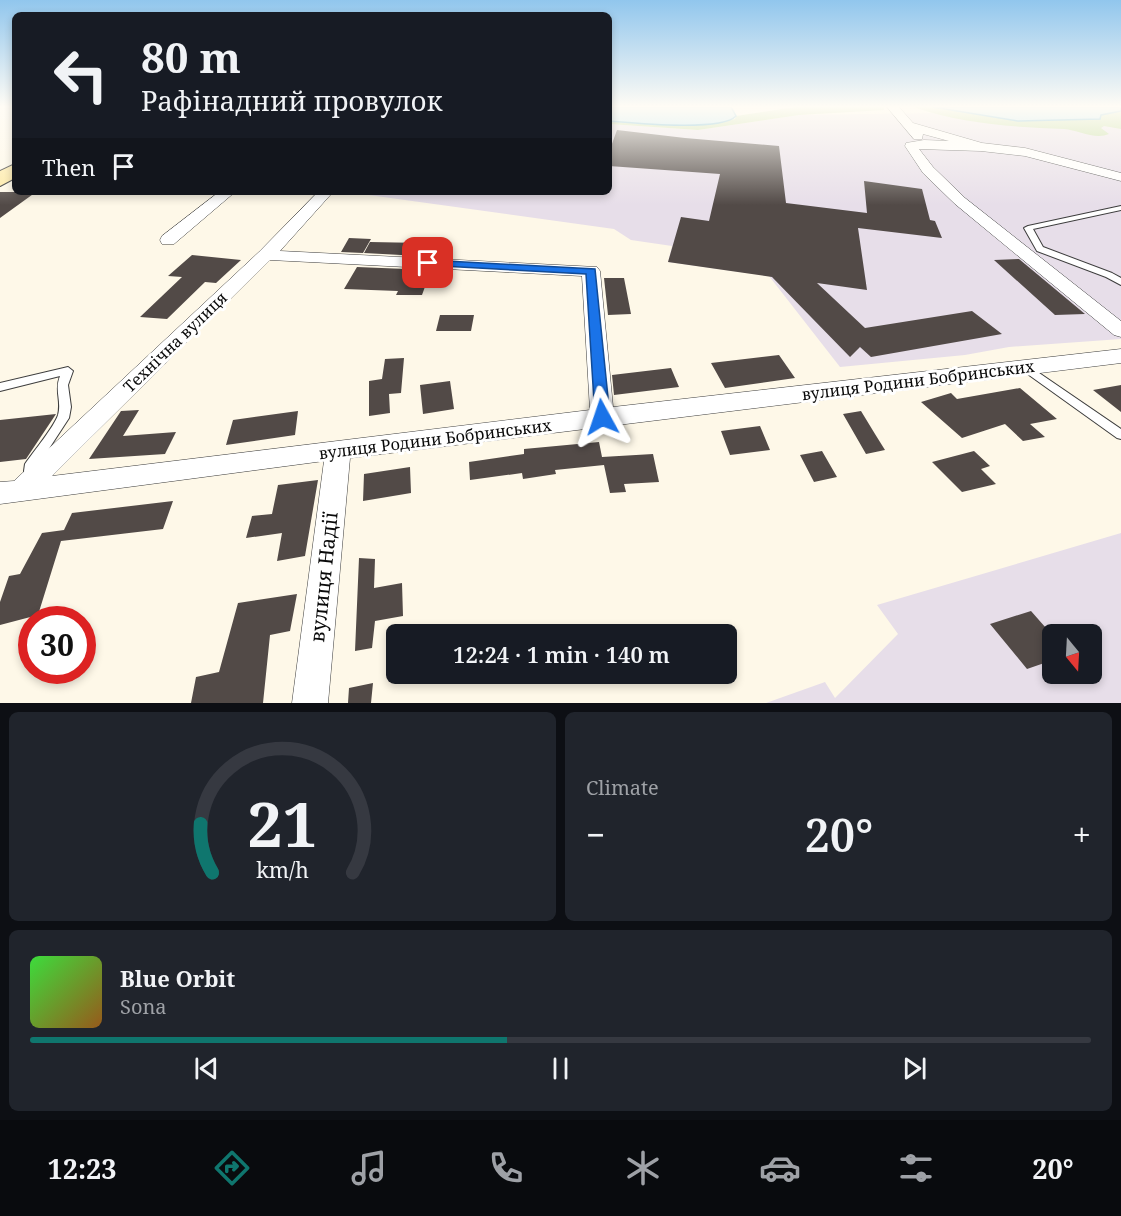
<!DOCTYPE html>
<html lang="en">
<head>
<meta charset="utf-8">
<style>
  :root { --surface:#171b24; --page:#20242c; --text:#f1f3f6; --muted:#9ea1a6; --line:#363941; --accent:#0f766e }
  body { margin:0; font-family:"Noto Serif",serif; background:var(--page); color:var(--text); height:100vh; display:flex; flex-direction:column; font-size:22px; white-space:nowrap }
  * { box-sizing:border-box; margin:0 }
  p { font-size:20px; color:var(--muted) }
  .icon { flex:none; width:33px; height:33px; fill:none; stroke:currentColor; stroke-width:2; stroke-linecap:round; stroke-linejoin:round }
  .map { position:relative; height:703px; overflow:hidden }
  .drawer { display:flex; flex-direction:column; gap:9px; padding:9px; background:#0d0f14; flex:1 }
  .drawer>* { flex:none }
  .top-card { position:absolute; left:12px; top:12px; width:600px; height:183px; border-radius:9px; box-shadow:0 3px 9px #0003; background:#171b24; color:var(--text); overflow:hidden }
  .needle { width:39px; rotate:162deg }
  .tools { position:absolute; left:1042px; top:624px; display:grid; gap:12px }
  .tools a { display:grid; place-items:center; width:60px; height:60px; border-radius:9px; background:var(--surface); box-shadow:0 3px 9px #0003; font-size:30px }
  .speed { position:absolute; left:18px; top:606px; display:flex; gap:12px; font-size:30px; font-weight:700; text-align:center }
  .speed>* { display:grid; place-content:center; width:78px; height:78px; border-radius:50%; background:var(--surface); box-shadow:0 3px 9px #0003; line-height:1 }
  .speed .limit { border:9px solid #d22; background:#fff; color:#111 }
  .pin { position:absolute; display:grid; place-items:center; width:51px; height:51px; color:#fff; margin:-26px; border-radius:12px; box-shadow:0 3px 9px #0006 }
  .me { position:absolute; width:66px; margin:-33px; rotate:355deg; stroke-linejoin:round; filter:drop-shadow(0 0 4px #0008) }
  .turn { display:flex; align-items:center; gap:21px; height:126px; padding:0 30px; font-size:27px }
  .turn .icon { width:78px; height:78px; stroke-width:2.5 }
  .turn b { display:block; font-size:42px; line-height:51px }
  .then { display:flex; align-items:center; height:57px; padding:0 30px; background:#0003; gap:12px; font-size:22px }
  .big { font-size:45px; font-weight:600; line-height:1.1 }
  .drawer .tile { flex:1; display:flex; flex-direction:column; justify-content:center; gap:9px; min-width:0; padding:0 21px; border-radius:9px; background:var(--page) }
  .drawer .dial { align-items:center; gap:0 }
  .dial svg { height:156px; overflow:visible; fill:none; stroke:var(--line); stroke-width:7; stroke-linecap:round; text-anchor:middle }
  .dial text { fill:var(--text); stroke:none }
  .song { display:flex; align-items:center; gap:18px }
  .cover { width:72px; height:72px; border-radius:9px; background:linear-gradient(135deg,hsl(120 70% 55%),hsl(30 70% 35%)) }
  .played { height:6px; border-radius:3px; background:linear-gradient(90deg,var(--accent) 45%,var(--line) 45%) }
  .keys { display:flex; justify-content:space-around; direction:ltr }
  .heat { display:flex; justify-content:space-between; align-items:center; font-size:33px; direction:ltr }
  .drawer .tiles { flex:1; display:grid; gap:9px; grid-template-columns:1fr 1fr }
  .tile:last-child { grid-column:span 2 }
  .trip { position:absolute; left:386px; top:624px; width:351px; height:60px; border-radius:9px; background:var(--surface); box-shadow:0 3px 9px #0003; font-weight:600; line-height:60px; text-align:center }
  .tabs { display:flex; height:96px; justify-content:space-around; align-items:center; background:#090b0e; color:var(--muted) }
  .tabs .icon { width:42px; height:42px }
  .tabs .on { color:var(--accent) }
  .tabs b { font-size:27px; color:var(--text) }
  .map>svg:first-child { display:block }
  .industrial { fill:#e7dee9; fill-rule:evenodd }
  .forest { fill:#b9d794 }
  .water { fill:#afe2f4; stroke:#389fc8; stroke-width:1.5 }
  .building { fill:#524a47 }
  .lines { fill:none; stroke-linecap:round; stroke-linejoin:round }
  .service-casing { stroke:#3d3d3d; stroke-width:2 }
  .minor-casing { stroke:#3d3d3d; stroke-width:1 }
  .secondary-casing { stroke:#2c2c2c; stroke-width:2 }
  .service { fill:#fff; fill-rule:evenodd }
  .minor { fill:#fff; fill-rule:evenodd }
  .secondary { fill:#fde9a5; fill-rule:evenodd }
  .route { fill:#1a73e8; stroke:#114b97; stroke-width:1.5 }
  .labels { text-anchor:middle; stroke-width:6; stroke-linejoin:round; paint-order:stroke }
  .street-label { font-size:16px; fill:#0a0a0a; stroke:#fff }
  .near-street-label { font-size:20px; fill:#0a0a0a; stroke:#fff }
</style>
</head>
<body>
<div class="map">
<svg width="1121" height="703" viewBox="0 0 1121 703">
  <rect width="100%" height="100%" fill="#fef8e8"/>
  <path class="industrial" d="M936 113 1064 125 1121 118V339L1009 347 965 355 840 367 769 276 668 262 672 246 631 240 614 229 347 192H609V124L698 130 799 115Z
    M1121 533V703H766L825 682 835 698 898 634 877 605ZM1053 634H1092V674H1053Z"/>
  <path class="forest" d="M796 107H884V110L799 115 698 130 609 124V121C651 125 693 128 735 119L736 116Z
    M914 107H933L1018 121 1100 119V115L1121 111V129L1104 126 1101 128 1109 134C1095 140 1078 130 1064 129 1014 127 962 124 914 107Z"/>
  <path class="water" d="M609 107H731L736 116C721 132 633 123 609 121Z
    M933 107H1121V111L1101 115 1100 119 1018 121Z"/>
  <path class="building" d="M617 130 685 138 779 146 786 203 867 213 864 181 922 189 930 220 935 221 942 238 858 228 867 290 817 283 865 328 972 311 1002 334 871 357 860 347 850 357 772 277 668 262 681 217 709 221 720 174 609 166V152Z
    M0 192H36L0 218Z
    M349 238 371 239 363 253 341 252Z
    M424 241H442L438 257 364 253 370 242 423 243Z
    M192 255 241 260 216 283 205 282 167 319 140 317 182 277 168 276Z
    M1019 259 1085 314 1055 315 994 260Z
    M357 267 431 270 422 295H396L398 291 344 289Z
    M604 278H624L631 314 608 315Z
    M440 315H474L471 331H436Z
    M779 355 795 378 725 388 711 363Z
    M404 358 401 393 389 394 390 413 369 416V381L382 379 385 359Z
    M671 368 679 387 614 395 612 375Z
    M450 381 454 409 423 414 420 385Z
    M1121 385V412L1093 390Z
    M1020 388 1057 419 1030 424 1045 437 1023 441 1005 424 962 438 921 402 951 393 957 399Z
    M139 410 123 436 176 432 165 454 89 459 121 411Z
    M298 411 295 435 226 445 233 420Z
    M861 411 875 434 885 450 866 454 843 414Z
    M56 414 26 459 0 462V420Z
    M760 426 770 450 730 455 721 431Z
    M599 442 602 457 653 454 659 482 624 484 626 492 610 493 604 465 555 470 556 474 523 479 522 473 470 480 469 462 524 454V449Z
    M822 451 837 477 814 482 800 455Z
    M974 451 990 466 981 469 996 484 962 492 932 462Z
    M410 467 411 493 363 501 364 474Z
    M318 480 305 556 277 561 282 533 246 538 252 516 272 514 278 485Z
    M173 501 163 529 61 541 38 615 0 625V602L9 576 20 574 42 533 64 530 72 513Z
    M359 558 375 559 374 588 402 583 403 616 375 621 372 648 355 651Z
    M297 594 290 631 270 635 263 703H191L196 677 219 672 238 603Z
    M1031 611 1053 636V660L1027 669 990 624Z
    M373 683 371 703H348L349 688Z"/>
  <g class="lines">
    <defs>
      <path id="service" d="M1121 206V210L1033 229 1043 247 1112 273 1121 278V285L1106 277 1037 251 1024 228 1028 226Z
        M1026 364 1121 429V439L1117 438 1022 370 1021 368 1022 366Z
        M68 367 73 371 68 385 71 407 69 418 37 467 41 468 42 472 41 476 36 477 25 475 24 471 25 464C34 451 54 427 58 415 62 400 54 391 60 376L0 391V383Z"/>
      <path id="minor" d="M887 107H899L913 123 982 143 1025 148 1121 173V181L1025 156 981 151 919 149 933 167 965 198 1121 321V337L1114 335 955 204 923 173 905 146 906 143 924 140 949 141 923 134 922 139H914Z
        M219 192H235L174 244H162L160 240 162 236Z
        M318 192H333L280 251 597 267 600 271 613 407 1121 349V363L350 458 328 703H292L324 461 0 504V482L14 481 260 251ZM270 260 582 276 590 410 52 476Z"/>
      <path id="secondary" d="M15 164V178L0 186V171Z"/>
    </defs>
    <use href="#service" class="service-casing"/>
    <use href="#minor" class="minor-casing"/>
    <use href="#secondary" class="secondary-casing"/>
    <use href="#service" class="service"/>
    <use href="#minor" class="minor"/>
    <use href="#secondary" class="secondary"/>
  </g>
  <linearGradient id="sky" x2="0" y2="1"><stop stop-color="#91c6ed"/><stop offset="0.52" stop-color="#fffcf5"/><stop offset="1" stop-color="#fffcf5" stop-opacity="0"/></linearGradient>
  <rect width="1121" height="205" fill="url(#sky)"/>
  <path class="route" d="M428 260 595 269 610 417 608 421H597L595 417 586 274 424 265 423 263Z"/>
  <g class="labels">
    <g class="street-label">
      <text transform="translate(175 342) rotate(-44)" y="6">Технічна вулиця</text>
      <text transform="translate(918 380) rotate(-7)" y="6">вулиця Родини Бобринських</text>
      <text transform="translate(435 439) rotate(-7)" y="6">вулиця Родини Бобринських</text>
    </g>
    <g class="near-street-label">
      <text transform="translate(324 577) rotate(-84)" y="7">вулиця Надії</text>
    </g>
  </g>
</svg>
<div class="tools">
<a><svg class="needle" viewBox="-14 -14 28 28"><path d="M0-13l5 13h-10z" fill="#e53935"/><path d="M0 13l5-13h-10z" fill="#9ea1a6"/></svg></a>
</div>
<div class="speed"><div class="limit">30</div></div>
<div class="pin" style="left:428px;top:263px;background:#d93025"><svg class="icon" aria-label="arrive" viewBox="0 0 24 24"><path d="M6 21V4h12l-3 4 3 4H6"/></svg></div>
<svg class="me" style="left:602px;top:417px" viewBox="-20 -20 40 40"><path d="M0-17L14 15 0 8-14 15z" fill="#1a73e8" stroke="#fff" stroke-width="4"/></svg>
<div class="trip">12:24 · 1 min · 140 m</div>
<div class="top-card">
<div class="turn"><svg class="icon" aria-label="left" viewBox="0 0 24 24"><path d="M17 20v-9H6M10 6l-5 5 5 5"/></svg><div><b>80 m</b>Рафінадний провулок</div></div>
<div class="then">Then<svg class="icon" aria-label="arrive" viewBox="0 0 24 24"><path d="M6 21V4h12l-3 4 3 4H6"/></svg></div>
</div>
</div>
<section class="drawer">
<div class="tiles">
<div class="tile dial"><svg viewBox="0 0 100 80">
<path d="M14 69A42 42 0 1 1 86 69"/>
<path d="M14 69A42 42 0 0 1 8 44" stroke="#0f766e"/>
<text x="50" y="56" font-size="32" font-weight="700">21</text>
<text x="50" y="72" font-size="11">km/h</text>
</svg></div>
<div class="tile"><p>Climate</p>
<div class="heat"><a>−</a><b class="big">20°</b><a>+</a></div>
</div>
<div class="tile">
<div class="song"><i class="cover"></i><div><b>Blue Orbit</b><p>Sona</p></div></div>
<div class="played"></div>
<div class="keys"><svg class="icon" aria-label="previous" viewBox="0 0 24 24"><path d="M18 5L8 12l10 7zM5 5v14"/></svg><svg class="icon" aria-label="pause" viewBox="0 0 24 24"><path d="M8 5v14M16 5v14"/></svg><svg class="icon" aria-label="next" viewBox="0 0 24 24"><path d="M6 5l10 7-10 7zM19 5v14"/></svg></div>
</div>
</div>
</section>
<nav class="tabs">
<b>12:23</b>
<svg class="icon on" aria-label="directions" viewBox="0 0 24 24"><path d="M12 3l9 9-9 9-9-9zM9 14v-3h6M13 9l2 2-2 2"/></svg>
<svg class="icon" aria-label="music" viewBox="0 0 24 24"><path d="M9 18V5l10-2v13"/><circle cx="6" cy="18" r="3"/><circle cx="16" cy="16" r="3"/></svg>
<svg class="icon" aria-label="phone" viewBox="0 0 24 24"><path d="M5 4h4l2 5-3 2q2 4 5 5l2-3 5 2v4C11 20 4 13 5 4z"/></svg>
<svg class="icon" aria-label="climate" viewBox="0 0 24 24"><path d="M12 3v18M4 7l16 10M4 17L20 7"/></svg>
<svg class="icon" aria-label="car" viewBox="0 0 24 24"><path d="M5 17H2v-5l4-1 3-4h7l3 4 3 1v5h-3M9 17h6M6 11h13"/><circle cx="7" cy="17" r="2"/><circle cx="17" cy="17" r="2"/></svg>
<svg class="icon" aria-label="filters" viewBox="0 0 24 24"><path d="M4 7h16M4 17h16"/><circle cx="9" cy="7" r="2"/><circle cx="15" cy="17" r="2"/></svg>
<b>20°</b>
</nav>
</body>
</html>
